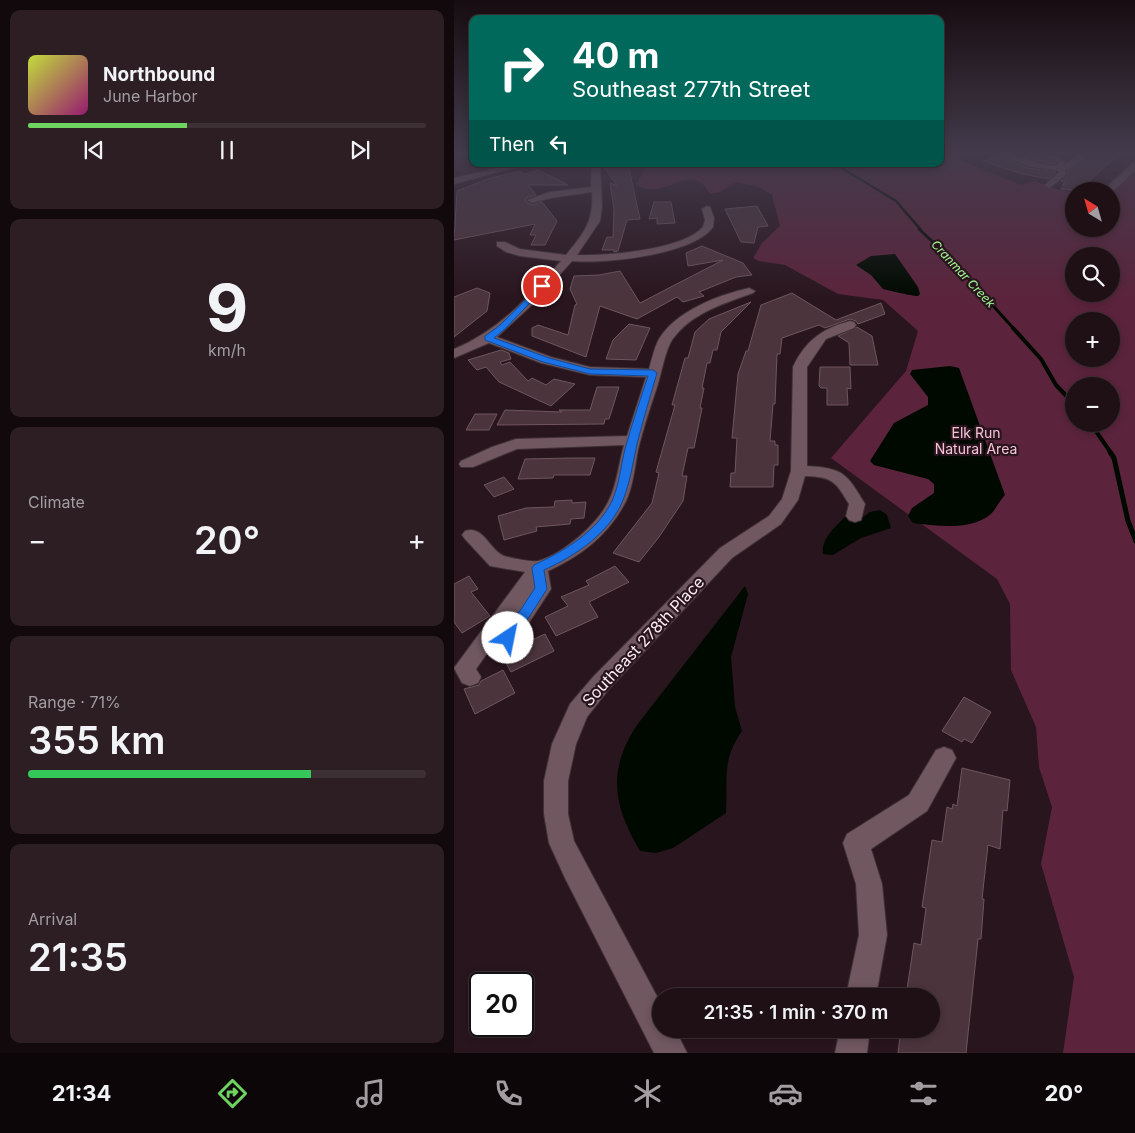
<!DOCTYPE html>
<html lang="en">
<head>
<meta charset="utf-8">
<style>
  :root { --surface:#1f1016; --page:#2c1e23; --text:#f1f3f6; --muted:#a19da1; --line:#3c3035; --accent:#6fd360 }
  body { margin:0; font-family:Inter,sans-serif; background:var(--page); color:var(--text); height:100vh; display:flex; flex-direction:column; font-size:19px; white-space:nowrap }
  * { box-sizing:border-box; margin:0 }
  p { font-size:16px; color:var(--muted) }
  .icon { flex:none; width:28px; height:28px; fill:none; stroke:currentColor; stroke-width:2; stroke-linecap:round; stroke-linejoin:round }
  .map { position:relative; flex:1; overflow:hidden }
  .drawer { display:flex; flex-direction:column; gap:10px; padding:10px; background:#11090c; width:454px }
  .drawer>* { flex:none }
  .hud { position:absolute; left:15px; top:15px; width:475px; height:152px; border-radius:10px; box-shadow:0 2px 8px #0003,0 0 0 1px var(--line); background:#00695c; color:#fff; overflow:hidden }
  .needle { width:32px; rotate:323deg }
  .tools { position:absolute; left:611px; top:182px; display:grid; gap:10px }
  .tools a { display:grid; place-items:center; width:55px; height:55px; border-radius:50%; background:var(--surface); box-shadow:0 2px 8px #0003,0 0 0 1px var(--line); font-size:25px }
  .speed { position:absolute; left:15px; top:972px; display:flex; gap:10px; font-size:25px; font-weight:700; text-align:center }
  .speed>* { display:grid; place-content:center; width:65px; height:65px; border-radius:50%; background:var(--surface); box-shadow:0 2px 8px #0003,0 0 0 1px var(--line); line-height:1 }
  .speed .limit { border:2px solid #111; border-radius:8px; background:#fff; color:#111 }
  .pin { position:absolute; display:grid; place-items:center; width:42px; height:42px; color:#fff; margin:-21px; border:2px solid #fff; border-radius:50%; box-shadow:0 1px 5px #0007 }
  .me { position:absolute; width:55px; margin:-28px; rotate:34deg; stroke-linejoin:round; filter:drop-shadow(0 0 4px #0008) }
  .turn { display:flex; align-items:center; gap:18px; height:105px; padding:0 20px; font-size:22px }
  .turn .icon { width:65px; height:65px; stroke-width:2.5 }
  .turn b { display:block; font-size:35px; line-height:42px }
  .then { display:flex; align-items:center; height:48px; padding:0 20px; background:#0003; gap:10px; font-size:19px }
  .big { font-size:38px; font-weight:600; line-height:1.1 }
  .drawer .tile { flex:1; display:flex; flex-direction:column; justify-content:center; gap:8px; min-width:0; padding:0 18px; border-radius:10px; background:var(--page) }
  .drawer .dial { align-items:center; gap:0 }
  .dial b { font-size:65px; line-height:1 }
  .song { display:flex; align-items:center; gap:15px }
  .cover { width:60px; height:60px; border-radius:8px; background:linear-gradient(135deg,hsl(70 70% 55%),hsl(320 70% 35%)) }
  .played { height:5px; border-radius:2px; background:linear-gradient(90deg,var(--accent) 40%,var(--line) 40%) }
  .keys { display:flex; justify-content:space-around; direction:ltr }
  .heat { display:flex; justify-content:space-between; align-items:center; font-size:28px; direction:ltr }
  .charge { height:8px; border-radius:4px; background:linear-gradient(90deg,#34c759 71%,var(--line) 0) }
  .trip { position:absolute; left:198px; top:988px; width:288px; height:50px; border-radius:25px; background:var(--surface); box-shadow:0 2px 8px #0003,0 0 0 1px var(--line); font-weight:600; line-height:50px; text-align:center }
  .menu { display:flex; height:80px; justify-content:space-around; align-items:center; background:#0c0609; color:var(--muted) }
  .menu .icon { width:35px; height:35px }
  .menu .current { color:var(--accent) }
  .menu b { font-size:22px; color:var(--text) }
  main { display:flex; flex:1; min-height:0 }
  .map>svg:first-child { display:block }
  .green { fill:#5b243c; fill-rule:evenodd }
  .water { fill:#000900 }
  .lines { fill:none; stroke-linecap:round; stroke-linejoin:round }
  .stream-far3 { stroke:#000900; stroke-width:2.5 }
  .stream-far2 { stroke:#000900; stroke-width:3 }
  .stream-far1 { stroke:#000900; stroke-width:4 }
  .stream { stroke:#000900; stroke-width:5 }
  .building { fill:#4b343c; stroke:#6e565f }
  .minor-casing { stroke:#403136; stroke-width:2 }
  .minor { fill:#705760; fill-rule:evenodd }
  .route { fill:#1a73e8; stroke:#114b97 }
  .labels { text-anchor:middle; stroke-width:4.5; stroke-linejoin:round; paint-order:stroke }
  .far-water-label { font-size:12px; font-style:italic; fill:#a0f693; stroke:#29151d }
  .park-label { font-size:14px; fill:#f6c3d6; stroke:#29151d }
  .near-street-label { font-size:16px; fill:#faebf0; stroke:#29151d }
</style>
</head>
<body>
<main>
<section class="drawer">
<div class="tile">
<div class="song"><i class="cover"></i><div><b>Northbound</b><p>June Harbor</p></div></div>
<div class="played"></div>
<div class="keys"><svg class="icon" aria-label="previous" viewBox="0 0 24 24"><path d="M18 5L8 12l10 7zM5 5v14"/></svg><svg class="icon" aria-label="pause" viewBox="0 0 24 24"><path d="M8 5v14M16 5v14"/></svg><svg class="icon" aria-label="next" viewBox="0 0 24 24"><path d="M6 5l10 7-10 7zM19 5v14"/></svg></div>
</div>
<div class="tile dial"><b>9</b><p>km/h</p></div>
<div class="tile"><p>Climate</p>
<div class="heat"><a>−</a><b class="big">20°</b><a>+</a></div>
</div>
<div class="tile"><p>Range · 71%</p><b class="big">355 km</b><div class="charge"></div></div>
<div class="tile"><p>Arrival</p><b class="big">21:35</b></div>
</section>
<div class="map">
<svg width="682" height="1053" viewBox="0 0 682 1053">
  <rect width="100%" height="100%" fill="#29151d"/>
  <path class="green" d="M486 152 567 185 581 181 598 188 620 193V229H658V191H646L681 160V1053H609L620 977 587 864 598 807 585 767 582 727 557 670 556 604 543 579 377 458 452 371 464 331 429 300 384 294 331 265 305 261 299 258 308 243 326 226 318 195 305 187 283 182 266 192 256 194C236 158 212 203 182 185L188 175 191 164H486ZM620 256H658V294H620ZM620 321H658V359H620ZM620 386H658V424H620Z"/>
  <path class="water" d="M441 254 464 287 466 294 464 296C462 297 433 290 429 289L417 275 402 265 417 256Z
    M496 366 505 368 551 495C546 500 542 509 537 514 517 531 483 526 459 523L454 516 458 508 480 493V484L474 479 420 465 416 461 440 423 474 405V397L456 374 458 370Z
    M426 510 433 515 437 528 407 538 379 555 369 554C367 539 381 527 391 517L407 519 416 512Z
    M291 586 294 594 277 657 281 707 288 731C267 761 274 779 272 813L219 848 202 853 186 851C159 805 153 771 183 725Z"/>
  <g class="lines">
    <path class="stream-far3" d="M381 164 442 201 467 230"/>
    <path class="stream-far2" d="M465 229 496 258 560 329"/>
    <path class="stream-far1" d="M559 328 587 359 602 385 620 404
      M637 424 657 453"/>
    <path class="stream" d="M656 452 660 458 674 521 682 541"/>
  </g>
  <path class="building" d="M569 152H578L607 159 600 164 593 163 561 153Z
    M638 152 665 154 624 191 607 189 610 185H608L611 182 607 181 613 176 614 171 620 168Z
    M546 157 574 168 602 172 595 179 568 174 529 161Z
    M165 164H174L186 219 173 220 164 251 160 252V250H148L153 237H159L160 209 156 183 163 186 151 168 164 167Z
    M84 170 114 185H74L82 195 72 198V202L78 205 88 202 103 221 91 245H77L82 235H76L81 224 0 240 3 191 34 179 65 171 71 174Z
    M200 202H217L221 223 203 224V218L195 219Z
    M303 206 314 226 304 227 300 243 287 242 271 209Z
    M248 246 289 263 298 275 282 277 245 292 250 296 229 302 223 297 183 319 146 306 132 357 78 336V328L84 325 114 335 121 305 123 304 116 289 120 276 145 275 166 271 186 303 269 260 234 266 232 253Z
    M23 288 36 293 33 311 0 337V297Z
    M338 293 382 320 427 303 431 314 404 324 402 321 396 319 371 328 365 325 328 338 326 354H323L321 404H319L316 441H321V445H324V465H320L319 487H276L277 473H281L283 438H278L284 374 292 351H294L307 305Z
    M297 302 267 332 263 350H259L256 363H253L248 388H250L246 408H248L240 448H234L228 476H233L229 501 205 537 185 562 159 553 198 503 205 473 202 472 221 405H218L231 358H234L241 332 255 319Z
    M175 324 196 328 182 360 152 359 159 340Z
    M403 327 418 336 424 365H396L395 343 384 336Z
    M47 350 55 353 57 359 46 362 48 365 56 362 74 381 78 378 92 385 100 379 121 384 97 406 45 382 32 367 23 370 14 360Z
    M366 367H396L397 389 393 388 394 405H373V388H367L365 386Z
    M143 387H165L155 419H151L150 424 43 425 51 410 108 412 105 410H136Z
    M21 414H43L35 430H12Z
    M118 458H141L136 475H100L99 478 64 479 71 459Z
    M50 477 60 489 40 497 30 485Z
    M118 500V503L132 502 130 518 117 519 116 524 82 527 83 531 50 540 44 516 72 508 100 507 101 501Z
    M161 566 175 582 135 602 144 617 102 636 91 617 114 606 107 597 135 585 132 581Z
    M15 576 24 589 17 592 36 616 8 633 0 622V584Z
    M72 633 76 641 91 634 100 651 57 672 48 656 52 654 48 646 55 648 62 646Z
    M49 670 61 693 21 714 10 689 25 685 27 681Z
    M510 697 537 712 518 743 510 739 508 742 488 731Z
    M508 768 556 780 553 811 549 810 546 849 534 845 528 899H530L527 939H524L512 1053H444L447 1029H476V996H452L460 943 467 945 472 908 468 907 478 840 488 842 493 807 498 809 499 804 503 806Z"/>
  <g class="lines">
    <defs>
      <path id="minor" d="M537 152C558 150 580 165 601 166L607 161 611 163 609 166 611 165 627 152H636L619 167 612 170V175L595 188 591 185 605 172 604 171 575 166Z
        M679 163H682V170L658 192 649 191Z
        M60 164H73L0 184V178Z
        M138 164H146L148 207 146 221 123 255C153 256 229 250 249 227L251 220 248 209 253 206 256 207 260 218 259 227C239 255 151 264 118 261L80 303 43 337 97 357 136 367 195 369C198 359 200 348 205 339 222 311 264 295 295 288L301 291 299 293C269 304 237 313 218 340 211 351 207 375 203 387 196 408 189 429 184 450 181 466 179 487 172 501 155 535 127 556 94 571L97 589 61 644 54 646 47 644 44 638 22 669 27 677 24 683 16 686 8 683 0 668 71 572 36 566 11 539 8 535 11 531C30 525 35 550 50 556 57 558 76 562 84 561 108 555 145 523 155 500 163 484 165 462 170 445L63 449 19 467H7L5 464 7 461 38 447 62 439 173 436 192 377 136 375 87 363 35 343 0 358V349C44 331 76 296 107 261L66 256 52 252 43 246V242H51L66 249 112 255C130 233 140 221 138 192L97 198 78 203 73 200 96 192 137 187Z
        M396 321 400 322 402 325 400 328 372 339 353 367V466C390 468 393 474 411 504L407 520 401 522 395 520 392 516 395 504C381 481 379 477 351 476L344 500 327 524 278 558 155 689 133 717 122 744 114 781V814L120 841 206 1002V1029H221L233 1053H200L111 878 95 843 90 814V781L98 744 116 704 139 677 266 548 315 516 328 499 337 471 339 367C351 341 369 328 396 321Z
        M490 747 498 750 502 758 473 811 417 849 428 884 433 935 422 996H392L405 935 402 884 389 843 393 834 455 795 482 750Z
        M386 1029H416L413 1053H381Z"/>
    </defs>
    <use href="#minor" class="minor-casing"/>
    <use href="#minor" class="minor"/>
  </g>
  <linearGradient id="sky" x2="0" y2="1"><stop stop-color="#170c10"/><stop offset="0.51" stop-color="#433b4c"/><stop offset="1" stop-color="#433b4c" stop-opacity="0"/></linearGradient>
  <rect width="682" height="299" fill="url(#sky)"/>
  <path class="route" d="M88 284 92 286 90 288 51 329 40 338 95 358 136 369 199 370 203 373C196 397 189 420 183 444 179 462 176 483 169 500 156 533 121 556 90 570L93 589 59 642 54 644 50 642 48 638 81 588 78 568 80 565C110 551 143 532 158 501 165 486 167 465 171 449 178 424 186 400 194 376L136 374 89 362 31 340V336L45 326Z"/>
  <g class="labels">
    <g class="far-water-label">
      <text transform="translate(509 274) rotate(47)" y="4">Cranmar Creek</text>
    </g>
    <g class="park-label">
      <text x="522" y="438">Elk Run<tspan x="522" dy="16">Natural Area</tspan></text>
    </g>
    <g class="near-street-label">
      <text transform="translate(189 641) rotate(-47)" y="6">Southeast 278th Place</text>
    </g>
  </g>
</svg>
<div class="tools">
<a><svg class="needle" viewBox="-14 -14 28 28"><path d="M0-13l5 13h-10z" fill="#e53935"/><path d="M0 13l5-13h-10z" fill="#a19da1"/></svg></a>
<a><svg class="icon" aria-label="search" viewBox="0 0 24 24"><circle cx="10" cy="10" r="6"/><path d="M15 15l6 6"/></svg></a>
<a>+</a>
<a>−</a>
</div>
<div class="speed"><div class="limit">20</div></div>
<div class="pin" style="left:88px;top:286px;background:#d93025"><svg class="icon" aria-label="arrive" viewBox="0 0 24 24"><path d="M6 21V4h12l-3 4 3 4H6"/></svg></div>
<svg class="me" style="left:54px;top:638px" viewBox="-20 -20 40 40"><circle r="19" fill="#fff"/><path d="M0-13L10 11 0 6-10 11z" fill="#1a73e8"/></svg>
<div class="trip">21:35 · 1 min · 370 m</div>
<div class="hud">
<div class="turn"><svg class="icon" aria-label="right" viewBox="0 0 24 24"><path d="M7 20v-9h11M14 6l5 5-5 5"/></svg><div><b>40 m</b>Southeast 277th Street</div></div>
<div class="then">Then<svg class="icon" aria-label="left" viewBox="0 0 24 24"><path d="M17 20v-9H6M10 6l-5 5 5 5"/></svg></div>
</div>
</div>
</main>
<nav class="menu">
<b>21:34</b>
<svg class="icon current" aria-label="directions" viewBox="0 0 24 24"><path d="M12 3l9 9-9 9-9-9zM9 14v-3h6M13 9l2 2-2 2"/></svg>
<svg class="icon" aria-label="music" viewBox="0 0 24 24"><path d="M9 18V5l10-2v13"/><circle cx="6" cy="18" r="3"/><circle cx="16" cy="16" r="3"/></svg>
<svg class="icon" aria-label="phone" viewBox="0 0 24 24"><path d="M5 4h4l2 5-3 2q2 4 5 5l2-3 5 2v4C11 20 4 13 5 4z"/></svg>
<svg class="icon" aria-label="climate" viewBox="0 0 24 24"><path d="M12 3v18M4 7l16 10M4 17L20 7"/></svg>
<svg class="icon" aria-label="car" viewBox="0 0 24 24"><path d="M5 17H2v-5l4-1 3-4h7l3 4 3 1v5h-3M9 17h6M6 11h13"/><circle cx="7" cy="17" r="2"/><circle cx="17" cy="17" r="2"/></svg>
<svg class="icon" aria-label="filters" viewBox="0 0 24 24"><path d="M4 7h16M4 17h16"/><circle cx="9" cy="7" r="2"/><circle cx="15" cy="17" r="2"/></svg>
<b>20°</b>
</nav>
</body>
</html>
